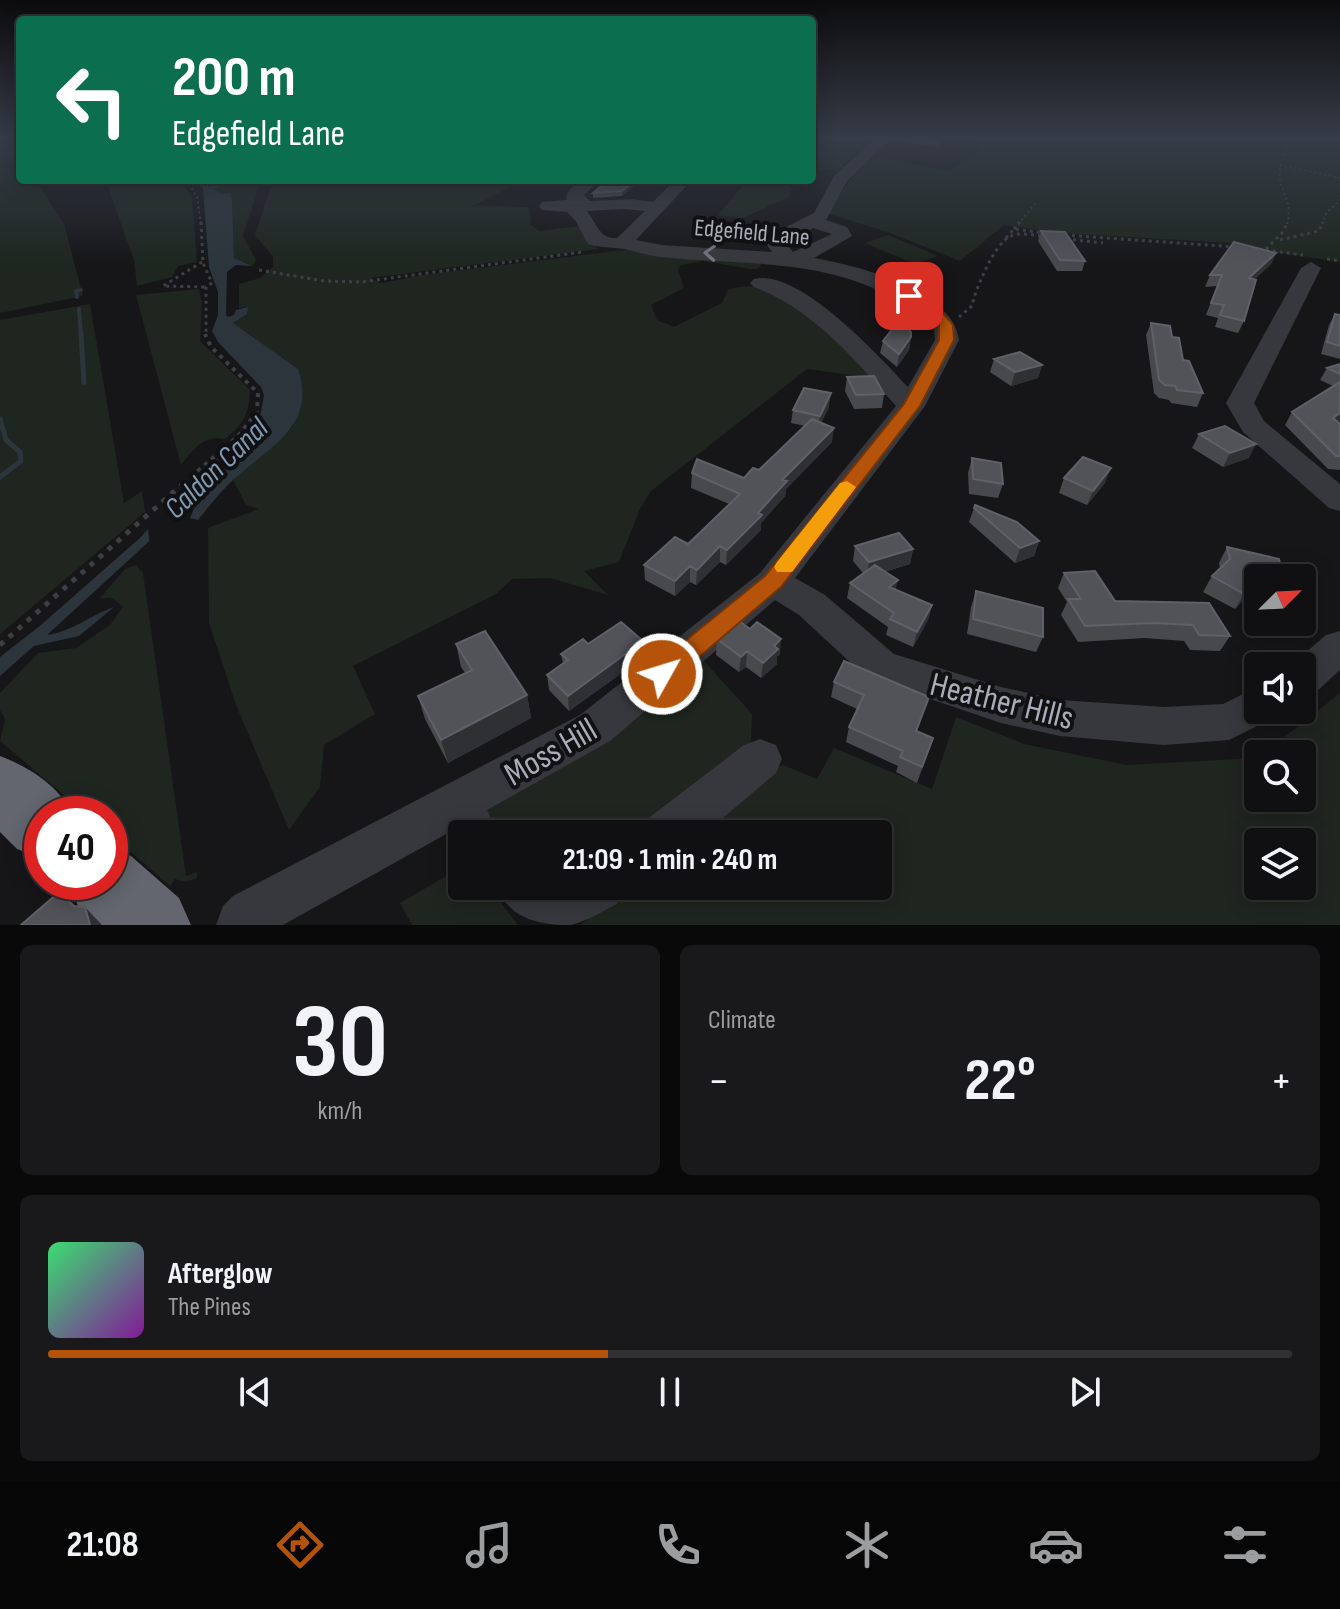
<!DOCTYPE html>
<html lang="en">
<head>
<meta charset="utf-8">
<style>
  :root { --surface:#101012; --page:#19191b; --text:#f1f3f6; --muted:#9c9d9f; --line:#303032; --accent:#b45309 }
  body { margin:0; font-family:"Sofia Sans Condensed",sans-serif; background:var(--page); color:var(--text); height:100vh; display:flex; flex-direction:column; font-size:30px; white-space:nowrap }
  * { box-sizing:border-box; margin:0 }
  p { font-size:26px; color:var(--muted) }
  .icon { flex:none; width:44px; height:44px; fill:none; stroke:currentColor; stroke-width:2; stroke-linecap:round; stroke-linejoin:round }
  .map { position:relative; height:925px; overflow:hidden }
  .drawer { display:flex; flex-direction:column; gap:20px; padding:20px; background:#09090a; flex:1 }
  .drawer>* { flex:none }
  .banner { position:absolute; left:16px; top:16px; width:800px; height:168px; border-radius:8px; box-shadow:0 4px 20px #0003,0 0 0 2px var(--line); background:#0b6e4f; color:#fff; overflow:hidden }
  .needle { width:52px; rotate:66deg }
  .buttons { position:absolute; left:1244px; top:564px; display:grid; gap:16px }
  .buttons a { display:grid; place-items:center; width:72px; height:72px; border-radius:8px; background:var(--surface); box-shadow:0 4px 20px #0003,0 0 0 2px var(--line); font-size:40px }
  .speed { position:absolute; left:24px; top:796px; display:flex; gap:16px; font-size:40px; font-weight:700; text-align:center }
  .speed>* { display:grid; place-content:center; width:104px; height:104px; border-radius:50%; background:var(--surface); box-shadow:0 4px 20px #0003,0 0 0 2px var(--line); line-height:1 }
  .speed .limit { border:12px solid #d22; background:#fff; color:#111 }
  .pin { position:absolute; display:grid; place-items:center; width:68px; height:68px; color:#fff; margin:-34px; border-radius:16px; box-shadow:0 4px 12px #0006 }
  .me { position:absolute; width:88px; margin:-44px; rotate:51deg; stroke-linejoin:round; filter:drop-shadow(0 0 6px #0008) }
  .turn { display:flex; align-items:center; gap:28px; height:168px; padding:0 24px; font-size:36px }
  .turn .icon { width:104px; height:104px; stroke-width:2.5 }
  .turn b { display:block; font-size:56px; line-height:68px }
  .big { font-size:60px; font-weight:700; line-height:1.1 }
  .drawer .widget { flex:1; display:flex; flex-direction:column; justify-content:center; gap:12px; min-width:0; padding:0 28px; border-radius:12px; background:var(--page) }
  .drawer .dial { align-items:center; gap:0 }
  .dial b { font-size:104px; line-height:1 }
  .song { display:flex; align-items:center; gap:24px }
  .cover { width:96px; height:96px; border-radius:12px; background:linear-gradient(135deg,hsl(140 70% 55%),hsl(290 70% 35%)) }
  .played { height:8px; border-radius:4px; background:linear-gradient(90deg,var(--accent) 45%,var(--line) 45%) }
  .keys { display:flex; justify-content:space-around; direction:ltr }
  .heat { display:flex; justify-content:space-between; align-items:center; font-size:44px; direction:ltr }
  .drawer .tiles { flex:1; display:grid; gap:20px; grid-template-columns:1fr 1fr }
  .widget:last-child { grid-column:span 2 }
  .trip { position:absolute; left:448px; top:820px; width:444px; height:80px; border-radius:8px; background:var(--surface); box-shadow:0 4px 20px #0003,0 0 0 2px var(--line); font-weight:700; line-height:80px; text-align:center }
  .tabs { display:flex; height:128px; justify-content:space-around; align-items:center; background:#060607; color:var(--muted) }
  .tabs .icon { width:56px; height:56px }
  .tabs .current { color:var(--accent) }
  .tabs b { font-size:36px; color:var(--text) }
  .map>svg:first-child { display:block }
  .green { fill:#1e261f; fill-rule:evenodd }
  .water { fill:#2c353c }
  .pier { fill:#161618 }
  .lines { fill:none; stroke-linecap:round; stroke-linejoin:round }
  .stream-far1 { stroke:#2c353c; stroke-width:4 }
  .stream { stroke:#2c353c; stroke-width:5 }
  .path-far3 { stroke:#3d3f44; stroke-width:2; stroke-dasharray:2 3; stroke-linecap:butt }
  .path-far2 { stroke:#3d3f44; stroke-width:3; stroke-dasharray:3 4; stroke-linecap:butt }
  .path-far1 { stroke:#3d3f44; stroke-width:4; stroke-dasharray:4 5; stroke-linecap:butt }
  .path { stroke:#3d3f44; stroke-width:5; stroke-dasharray:5 7; stroke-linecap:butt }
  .minor { fill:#37383d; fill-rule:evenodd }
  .highway { fill:#63666e; fill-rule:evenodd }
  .wall { fill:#47494d }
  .shaded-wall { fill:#2f3033 }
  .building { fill:#525359; stroke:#5f6168; stroke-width:2 }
  .oneway { stroke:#757881 }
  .route { fill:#b45309; stroke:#753606; stroke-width:2 }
  .slow { fill:#f59e0b }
  .labels { text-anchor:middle; stroke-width:8; stroke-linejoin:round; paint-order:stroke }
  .far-street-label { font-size:24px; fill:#a8adb8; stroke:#111113 }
  .water-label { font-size:30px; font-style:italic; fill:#7f9bb3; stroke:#111113 }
  .near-street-label { font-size:34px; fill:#a8adb8; stroke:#111113 }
</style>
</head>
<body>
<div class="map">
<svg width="1340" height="925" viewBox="0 0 1340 925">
  <rect width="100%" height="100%" fill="#161618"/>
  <path class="green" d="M0 137C19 145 20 161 20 180H36L64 224 83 296 0 313Z
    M812 137H869L838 170H812Z
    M975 137H1340V262L1247 248 1246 244 1062 233 1004 225 960 261 888 232 826 213 869 155 948 171 981 149Z
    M102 180H180L192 198 197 262 178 266 172 277 137 286 134 260 107 185Z
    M220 180H256L259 186 243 236 256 260 252 266 234 258 232 199 231 194H222L212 188 225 184Z
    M288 180H524L475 205 529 207 531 225 539 231 580 226 598 249 371 278 381 283 429 274 632 249 766 260 757 269H750L704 261 681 265 678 270 684 288 651 305 657 320 674 327 722 303 728 290C784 269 838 343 874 378L807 369 651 491 640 509 619 562 584 571 608 595 550 578 512 579 496 594 353 666 375 714 324 745 320 787 289 830 236 705 209 623 208 528 259 509 246 505 233 480 293 426 298 369 233 323 247 314V307L239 308V284L260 278 273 267V257L255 235 271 186Z
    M747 180H785L792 189 790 196 741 219 718 215Z
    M888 235 938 256 915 264 865 243Z
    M199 289 202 302 200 341 250 390C249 414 244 424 225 439 203 435 194 449 181 465L136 295Z
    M90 304 124 503 142 491 145 512 0 634V320Z
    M136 565 143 573 186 876 197 872V878L185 882 175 879 170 886 110 834V814H86L0 741 5 719 0 710V693L38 653 76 648 110 625 123 607 113 598H100L125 569Z
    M703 660 752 714 751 741 745 758 651 834H484V809Z
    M1340 693V925H580L627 886H878V834H690L769 770 783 765 817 779 834 748 932 789 956 717 1024 744 1127 765 1258 758V798H1302V754H1263ZM1258 842H1302V886H1258Z
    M462 867V886H488L518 925H412L400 903Z"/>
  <path class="water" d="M197 180H202L209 187 215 180 225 184 214 189 222 194 231 193 232 199 234 258 252 266 236 265 227 272 226 315 228 317 234 315 236 310 248 307 247 314 233 323 298 369C319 430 261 450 226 487 216 497 207 509 198 520L190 518 194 509 180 513 47 635C71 632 91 615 114 607L79 636 34 646 0 676V657L41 625 141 537 176 496 244 435 261 412 264 395 261 387 218 342 212 331 218 315V292L209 267 203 188Z"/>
  <path class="pier" d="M171 495 177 521 150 545 147 522Z"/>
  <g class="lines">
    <path class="stream-far1" d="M77 297 76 291 81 290
      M79 309 81 336"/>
    <path class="stream" d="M81 334 84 383
      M0 419 6 440 20 452 21 461 0 477"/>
    <path class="path-far3" d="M1282 137 1288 145C1266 191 1296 191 1287 224
      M1280 165 1340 178
      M186 180 197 197 201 224
      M1018 224 1035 204
      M1322 224 1327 212 1340 200"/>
    <path class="path-far2" d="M201 222 203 263 212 283 206 287V336
      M1014 229 1020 222
      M1065 235 1235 247
      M1006 238 1014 229 1044 233
      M1066 239 1103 243
      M1280 240 1319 231 1323 222
      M1252 248 1303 255
      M1266 249 1282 233 1288 222
      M1327 259 1340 261
      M202 262 163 286 206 287
      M259 270 324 281 361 282 583 252
      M959 317 972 306C975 290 995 242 1011 236 1020 232 1032 235 1042 236"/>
    <path class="path-far1" d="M184 483 238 436 257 412 258 393 211 347 205 334"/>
    <path class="path" d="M0 645 186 481"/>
    <path class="minor" d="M877 137H892L847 181 826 220 847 227 852 236 814 258C856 265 954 290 959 340L925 406 795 578 825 595 894 654 1001 687 1060 700 1164 707 1223 704 1258 687V710H1277L1273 718 1229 740 1164 745 1060 736 1001 723 866 677 799 615 775 600 610 741 487 810 498 834H462V853L457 851 448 833 283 925H216L223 906 233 896 580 715 760 573 896 406C854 359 814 310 754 287L750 283 754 279C798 267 880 357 908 387L935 340 934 327C853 255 761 267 660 257 648 256 636 251 624 249 611 247 601 248 588 244L575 220 567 212 542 210 539 206 542 202 566 200C568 182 584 180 600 180L584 195 590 201 631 199 653 202 675 180H692L636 240 662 245 772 252 767 245 780 230 814 213 834 176ZM624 209 645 211 617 238C599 239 597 224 587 211ZM813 228 832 234 793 252 787 245Z
      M1311 262 1321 268 1254 403 1264 421 1340 484V511L1329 508 1243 432 1226 403 1301 268Z
      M1340 631V670L1316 692 1302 697V666H1290L1326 635Z
      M760 739 776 745 782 759 776 773 704 834H643L650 817 744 745Z
      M496 886H624L617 904C603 911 587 921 571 925 537 925 509 918 496 886Z"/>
    <path class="highway" d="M0 756C27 766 60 786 72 814H42V859L17 849 0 832Z
      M110 847 131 856 179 898 191 925H96L79 908 68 882H110Z"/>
  </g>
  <path class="wall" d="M896 137H949L938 147 895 141Z
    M641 180 622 196 593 198V193Z
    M1041 231 1085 261 1082 271H1057L1038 241Z
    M1276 253 1271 264 1255 279 1244 321 1238 333 1215 327 1218 318 1206 315 1217 286 1205 287 1210 275Z
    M1335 314 1340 315V359L1321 354 1329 325Z
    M1151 323 1172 337 1183 360 1203 393 1197 407 1171 403 1169 400 1159 398 1154 393 1146 335Z
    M911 337 909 350 897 367 880 353 883 341Z
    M994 359 1042 365 1038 378 1011 386 990 372Z
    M1340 364V421L1338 422 1340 424V470L1328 469 1285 425 1292 412 1333 386 1320 380 1327 368Z
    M847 377 884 394 882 408 854 409 845 391Z
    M829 407 821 423 832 442 786 489 785 496 761 523V530L726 565 720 562 696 585 690 582 675 596 645 580 644 565 688 544 729 504 691 488 692 473 744 478 759 470 805 426 791 423 793 410Z
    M1199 434 1249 458 1223 467 1192 448Z
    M972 458 1003 484 998 498 969 494 968 473Z
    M1064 478 1105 483 1087 505 1059 493Z
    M974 508 1039 541 1034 556 1015 563 969 522Z
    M855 546 913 549 910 564 884 572 895 589 932 605 928 620 913 647 886 635 888 627 847 598 850 583 863 573 853 561Z
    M1227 547 1284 578H1258V589L1254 588 1235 609 1203 592 1212 576 1220 569 1219 563Z
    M1064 573 1115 601 1230 636 1220 651 1190 650 1184 641 1145 638 1078 642 1061 615 1067 602 1058 588Z
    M976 591 1043 637 1036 652 967 634 971 607Z
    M717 639 780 655 777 656V664L761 678 746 667 739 672 716 655Z
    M643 641 644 657 569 711 549 690 547 675 563 664 561 654 588 644Z
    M456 644 527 695 531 718 448 763 425 719 418 696 465 673 461 667Z
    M834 682 924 712 917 731 933 738 917 783 896 772 898 766 846 742 849 727 857 709 831 697Z"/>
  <path class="shaded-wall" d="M945 137H949L938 147V143Z
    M635 180H641L622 196V191Z
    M1276 253 1271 264 1244 290 1249 278Z
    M911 337 909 350 897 367 899 354Z
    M1042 365 1038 378 1011 386 1015 372Z
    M831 393 829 407 818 429 820 416Z
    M1340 413V421L1325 430 1333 418Z
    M834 428 832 442 786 489 785 496 761 523V530L726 565 727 550 758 513 782 480Z
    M1256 444 1249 458 1223 467 1230 453Z
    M1111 468 1105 483 1087 505 1093 491Z
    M1039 541 1034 556 1015 563 1020 548Z
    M720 546V562L696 585 697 570Z
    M913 549 910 564 866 577 869 562Z
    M690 566V582L675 596V581Z
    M1258 579V582L1254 588 1235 609 1244 594Z
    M898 580 894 596 889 587Z
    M932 605 928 620 913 647 917 632Z
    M781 639 780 655 777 656V664L761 678 763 663 774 646Z
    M643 641 644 657 569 711 568 696Z
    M747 651 746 667 739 672 741 657Z
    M527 695 531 718 448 763 441 740Z
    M85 907 102 925H90Z"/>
  <path class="building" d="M900 137H945L938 143Z
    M608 180H635L622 191 593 193Z
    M1041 231 1065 232 1085 261 1060 260Z
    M1234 242 1276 253 1249 278 1256 280 1244 321 1220 315 1224 305 1211 303 1222 275H1210Z
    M1335 314 1340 315V346L1327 342Z
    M900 319 911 332V337L899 354 883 341Z
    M1151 323 1170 326 1172 337 1179 338 1183 360 1189 361 1203 393 1177 390 1175 386 1165 385 1159 380Z
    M1020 352 1042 365 1015 372 994 359Z
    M1340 364V374L1327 368Z
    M874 376 884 394 856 395 847 377Z
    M1340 382V413L1333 418 1340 424V456H1336L1292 412Z
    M804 388 831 393 820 416 793 410Z
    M812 419 834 428 782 480 787 481 758 513 762 515 727 550 720 546 697 570 690 566 675 581 644 565 675 537 688 544 740 494 692 473 697 459 744 478 753 468 759 470Z
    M1225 426 1256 444 1230 453 1199 434Z
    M1083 457 1111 468 1093 491 1064 478Z
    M972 458 1001 463 1003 484 973 479Z
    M975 505 1017 522 1039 541 1020 548 974 508Z
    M899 533 913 549 869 562 855 546Z
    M1227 547 1279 559 1284 578 1264 573 1244 594 1212 576 1230 559Z
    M875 565 898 580 889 587 932 605 917 632 890 619 894 613 850 583Z
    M1095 571 1115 601 1209 603 1230 636 1199 635 1193 625 1153 623 1085 626 1068 599H1081L1064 573Z
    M976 591 1043 608V637L973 619Z
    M739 621 750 629 757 622 781 639 774 646 778 649 763 663 747 651 741 657 717 639Z
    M621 622 643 641 568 696 547 675 568 660 561 654 583 639 588 644Z
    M485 631 527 695 441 740 418 696 472 670 456 644Z
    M844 661 929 697 916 731 933 738 922 767 900 757 903 751 849 727 864 695 834 682Z
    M59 892 74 906 85 907 90 925H21Z"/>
  <defs><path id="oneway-chevron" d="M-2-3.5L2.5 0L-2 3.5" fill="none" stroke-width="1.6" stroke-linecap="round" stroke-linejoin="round" transform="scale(2)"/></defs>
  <use class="oneway" href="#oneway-chevron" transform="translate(710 253) rotate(-177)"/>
  <linearGradient id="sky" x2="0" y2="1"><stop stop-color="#0c0c0d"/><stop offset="0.52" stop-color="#363c48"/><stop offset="1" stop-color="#363c48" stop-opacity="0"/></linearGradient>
  <rect width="1340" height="266" fill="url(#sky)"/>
  <path class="route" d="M904 293C922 291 942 311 953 325L954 340 920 406 781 587 671 681 662 684 653 681 650 674 653 667 765 576 904 404 939 340V325L927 313 904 298Z"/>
  <path class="slow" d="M847 481 856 487 792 572H777L774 567 777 562 840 483Z"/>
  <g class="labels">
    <g class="far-street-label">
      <text transform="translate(752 232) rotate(5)" y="8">Edgefield Lane</text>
    </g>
    <g class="water-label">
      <text transform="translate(216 468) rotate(-44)" y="10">Caldon Canal</text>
    </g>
    <g class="near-street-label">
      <text transform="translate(1002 700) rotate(14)" y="12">Heather Hills</text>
      <text transform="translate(550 751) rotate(-30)" y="12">Moss Hill</text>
    </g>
  </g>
</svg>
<div class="buttons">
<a><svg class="needle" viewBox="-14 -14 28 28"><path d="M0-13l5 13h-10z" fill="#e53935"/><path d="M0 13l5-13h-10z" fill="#9c9d9f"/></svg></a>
<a><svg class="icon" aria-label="sound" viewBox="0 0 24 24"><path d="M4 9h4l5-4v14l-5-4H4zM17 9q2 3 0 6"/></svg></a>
<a><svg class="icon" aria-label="search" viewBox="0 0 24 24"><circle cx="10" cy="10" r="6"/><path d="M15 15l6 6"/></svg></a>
<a><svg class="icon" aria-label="layers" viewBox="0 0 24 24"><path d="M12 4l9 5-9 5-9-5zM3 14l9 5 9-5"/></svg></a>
</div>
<div class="speed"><div class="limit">40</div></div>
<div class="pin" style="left:909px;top:296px;background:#d93025"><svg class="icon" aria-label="arrive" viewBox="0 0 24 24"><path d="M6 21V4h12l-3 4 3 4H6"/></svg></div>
<svg class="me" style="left:662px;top:674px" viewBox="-20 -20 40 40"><circle r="17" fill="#b45309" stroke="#fff" stroke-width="3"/><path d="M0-11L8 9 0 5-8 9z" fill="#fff"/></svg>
<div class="trip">21:09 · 1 min · 240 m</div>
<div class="banner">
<div class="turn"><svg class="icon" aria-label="left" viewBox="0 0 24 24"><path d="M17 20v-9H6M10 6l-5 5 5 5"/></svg><div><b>200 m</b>Edgefield Lane</div></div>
</div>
</div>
<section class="drawer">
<div class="tiles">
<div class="widget dial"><b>30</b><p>km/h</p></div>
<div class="widget"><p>Climate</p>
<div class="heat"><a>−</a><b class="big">22°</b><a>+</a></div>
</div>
<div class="widget">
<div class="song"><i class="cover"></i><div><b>Afterglow</b><p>The Pines</p></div></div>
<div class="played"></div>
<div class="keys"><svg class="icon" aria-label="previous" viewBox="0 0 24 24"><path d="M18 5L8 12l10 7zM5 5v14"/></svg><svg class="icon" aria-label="pause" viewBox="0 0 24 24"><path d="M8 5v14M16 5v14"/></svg><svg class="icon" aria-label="next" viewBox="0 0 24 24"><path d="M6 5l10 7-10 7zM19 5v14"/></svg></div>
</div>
</div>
</section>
<nav class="tabs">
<b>21:08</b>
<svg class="icon current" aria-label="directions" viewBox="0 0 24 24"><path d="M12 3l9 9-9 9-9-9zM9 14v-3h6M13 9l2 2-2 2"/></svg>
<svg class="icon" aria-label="music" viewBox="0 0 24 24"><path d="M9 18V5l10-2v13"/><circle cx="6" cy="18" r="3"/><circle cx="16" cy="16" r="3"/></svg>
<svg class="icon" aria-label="phone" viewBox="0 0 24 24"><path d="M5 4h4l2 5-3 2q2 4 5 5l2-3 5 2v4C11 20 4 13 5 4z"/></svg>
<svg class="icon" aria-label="climate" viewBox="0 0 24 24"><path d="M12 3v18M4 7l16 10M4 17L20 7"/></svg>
<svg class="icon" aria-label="car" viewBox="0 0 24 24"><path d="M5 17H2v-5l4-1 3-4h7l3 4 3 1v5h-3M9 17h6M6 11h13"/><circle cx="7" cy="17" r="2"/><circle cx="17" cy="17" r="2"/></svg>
<svg class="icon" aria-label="filters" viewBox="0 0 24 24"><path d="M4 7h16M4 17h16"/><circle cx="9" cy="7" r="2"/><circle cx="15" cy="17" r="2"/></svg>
</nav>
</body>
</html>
